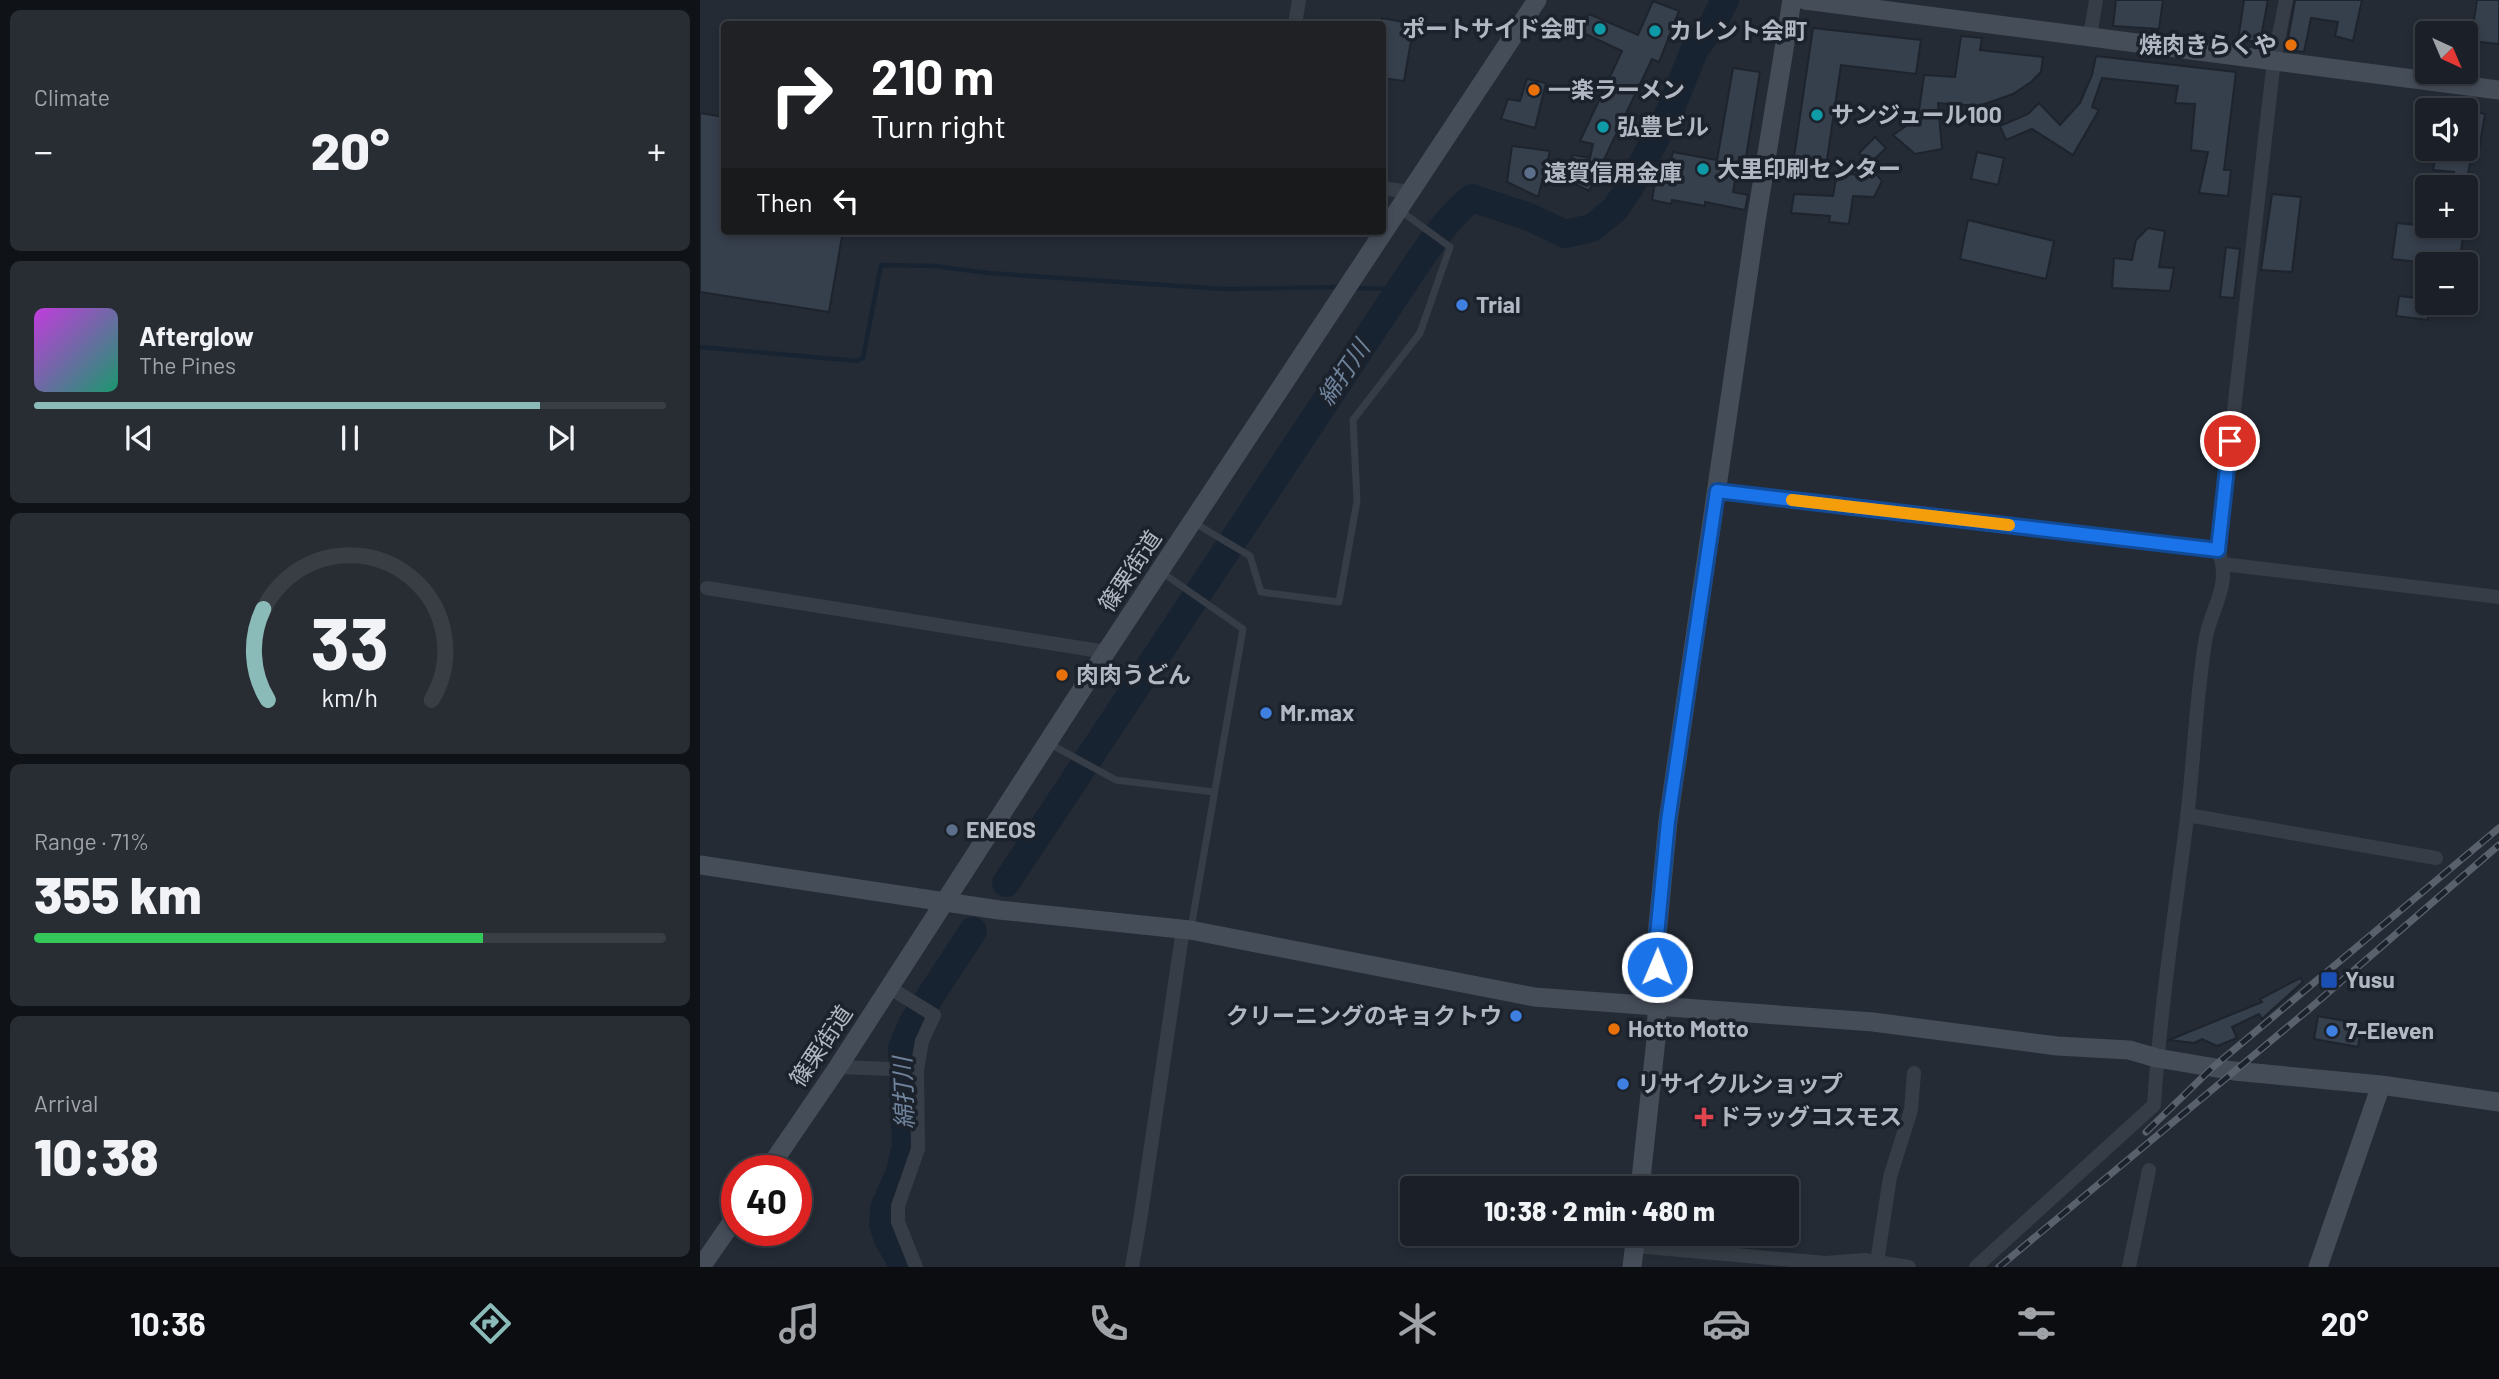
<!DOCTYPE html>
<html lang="en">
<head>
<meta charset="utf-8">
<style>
  :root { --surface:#1b2028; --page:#282d34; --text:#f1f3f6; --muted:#a0a3a8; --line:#393e45; --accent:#8bbbb9 }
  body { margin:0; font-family:Barlow,"Noto Sans JP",sans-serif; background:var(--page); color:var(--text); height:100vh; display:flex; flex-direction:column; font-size:26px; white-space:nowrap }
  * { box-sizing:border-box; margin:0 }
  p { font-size:23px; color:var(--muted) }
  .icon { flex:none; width:38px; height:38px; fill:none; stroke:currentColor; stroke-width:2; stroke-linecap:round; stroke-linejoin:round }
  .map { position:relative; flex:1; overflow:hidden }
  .details { display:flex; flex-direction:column; gap:10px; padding:10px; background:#0f1216; width:700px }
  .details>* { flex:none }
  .hud { position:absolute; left:21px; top:21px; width:665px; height:214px; border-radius:7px; box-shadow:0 4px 10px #0003,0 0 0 2px var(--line); background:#202124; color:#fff; overflow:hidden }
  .needle { width:46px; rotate:136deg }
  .controls { position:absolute; left:1715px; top:21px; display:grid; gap:14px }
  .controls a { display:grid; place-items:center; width:63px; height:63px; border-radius:7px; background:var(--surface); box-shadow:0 4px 10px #0003,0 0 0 2px var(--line); font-size:35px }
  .speed { position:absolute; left:21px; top:1155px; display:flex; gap:14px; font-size:35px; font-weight:700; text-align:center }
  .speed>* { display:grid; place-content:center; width:91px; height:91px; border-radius:50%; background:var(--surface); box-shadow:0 4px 10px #0003,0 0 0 2px var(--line); line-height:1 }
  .speed .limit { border:10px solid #d22; background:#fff; color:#111 }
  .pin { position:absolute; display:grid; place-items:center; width:60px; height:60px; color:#fff; margin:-30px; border:4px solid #fff; border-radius:50%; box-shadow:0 2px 7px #0007 }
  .me { position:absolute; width:77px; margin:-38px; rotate:1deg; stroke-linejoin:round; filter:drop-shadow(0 0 5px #0008) }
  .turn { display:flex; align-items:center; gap:24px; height:147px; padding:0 35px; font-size:32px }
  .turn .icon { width:91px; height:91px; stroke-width:2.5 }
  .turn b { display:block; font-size:49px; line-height:60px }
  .then { display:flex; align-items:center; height:66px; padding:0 35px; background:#0003; gap:14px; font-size:26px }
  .big { font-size:52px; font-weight:800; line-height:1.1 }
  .details .tile { flex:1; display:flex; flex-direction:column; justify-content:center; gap:10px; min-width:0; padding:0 24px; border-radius:10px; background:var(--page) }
  .details .dial { align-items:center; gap:0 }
  .dial svg { height:182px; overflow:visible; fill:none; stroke:var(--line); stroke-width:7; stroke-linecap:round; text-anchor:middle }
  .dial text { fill:var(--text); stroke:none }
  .song { display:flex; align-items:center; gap:21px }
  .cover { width:84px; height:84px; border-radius:10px; background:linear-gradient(135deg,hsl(290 70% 55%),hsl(160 70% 35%)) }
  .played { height:7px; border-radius:4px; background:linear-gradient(90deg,var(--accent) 80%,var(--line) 80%) }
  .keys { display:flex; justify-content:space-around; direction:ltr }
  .heat { display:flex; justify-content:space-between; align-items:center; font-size:38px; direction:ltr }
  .charge { height:10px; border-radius:5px; background:linear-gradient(90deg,#34c759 71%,var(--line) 0) }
  .trip { position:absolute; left:700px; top:1176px; width:399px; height:70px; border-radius:7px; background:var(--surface); box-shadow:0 4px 10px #0003,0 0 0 2px var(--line); font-weight:800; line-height:70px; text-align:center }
  .dock { display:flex; height:112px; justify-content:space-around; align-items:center; background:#0b0d10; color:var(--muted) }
  .dock .icon { width:49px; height:49px }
  .dock .selected { color:var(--accent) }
  .dock b { font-size:32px; color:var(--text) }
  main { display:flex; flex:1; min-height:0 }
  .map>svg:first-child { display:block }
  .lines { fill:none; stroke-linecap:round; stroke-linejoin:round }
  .stream { stroke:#182332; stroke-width:4.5 }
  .river { stroke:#182332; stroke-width:28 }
  .building { fill:#363f4c; stroke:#1e242d; stroke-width:2 }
  .lane { stroke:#373d46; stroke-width:7 }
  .street { stroke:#373d46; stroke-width:14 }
  .secondary { stroke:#454d59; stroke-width:19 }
  .rail-casing { stroke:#59616d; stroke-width:7 }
  .rail { stroke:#1c222b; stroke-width:4.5; stroke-dasharray:13; stroke-linecap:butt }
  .route-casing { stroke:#114b97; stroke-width:18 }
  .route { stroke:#1a73e8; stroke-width:12 }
  .slow { stroke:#f59e0b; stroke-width:12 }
  .culture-dot { fill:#0f9aa8; stroke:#1c222b; stroke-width:2.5 }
  .food-dot { fill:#e8710a; stroke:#1c222b; stroke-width:2.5 }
  .service-dot { fill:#5c6f8a; stroke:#1c222b; stroke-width:2.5 }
  .shop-dot { fill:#3f7fe0; stroke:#1c222b; stroke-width:2.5 }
  .transit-dot { fill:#1a4fb4; stroke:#1c222b; stroke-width:2.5 }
  .health-dot { fill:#e0444e; stroke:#1c222b; stroke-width:2.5 }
  .labels { text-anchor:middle; stroke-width:7; stroke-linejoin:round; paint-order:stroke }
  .poi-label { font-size:23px; font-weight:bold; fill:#b1b8c3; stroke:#1c222b; text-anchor:start }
  .street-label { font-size:23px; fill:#b1b8c3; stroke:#1c222b }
  .water-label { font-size:24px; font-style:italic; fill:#6f839d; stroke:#1c222b }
</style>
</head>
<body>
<main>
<section class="details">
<div class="tile"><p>Climate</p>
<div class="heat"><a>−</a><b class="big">20°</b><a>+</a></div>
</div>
<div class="tile">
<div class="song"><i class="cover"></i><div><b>Afterglow</b><p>The Pines</p></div></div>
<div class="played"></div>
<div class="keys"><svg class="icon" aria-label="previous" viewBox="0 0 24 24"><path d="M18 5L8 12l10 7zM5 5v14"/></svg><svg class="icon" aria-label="pause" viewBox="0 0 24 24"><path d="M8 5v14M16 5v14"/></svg><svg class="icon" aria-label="next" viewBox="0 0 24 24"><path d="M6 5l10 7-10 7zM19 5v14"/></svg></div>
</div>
<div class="tile dial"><svg viewBox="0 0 100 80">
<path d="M14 69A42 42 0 1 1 86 69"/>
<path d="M14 69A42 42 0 0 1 12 29" stroke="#8bbbb9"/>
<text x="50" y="56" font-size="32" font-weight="700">33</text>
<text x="50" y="72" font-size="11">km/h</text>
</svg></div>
<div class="tile"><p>Range · 71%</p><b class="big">355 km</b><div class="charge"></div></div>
<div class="tile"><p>Arrival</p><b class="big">10:38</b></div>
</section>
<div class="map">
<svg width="1799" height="1267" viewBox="0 0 1799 1267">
  <rect width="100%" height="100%" fill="#242b35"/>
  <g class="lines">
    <path class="stream" d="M653 288 700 289
      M0 347 157 361 163 358 181 265 234 266 288 273 524 289 641 287"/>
    <path class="river" d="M306 883 700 289C722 257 742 222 772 198L829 217 865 234 892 228 915 209 930 187 970 111 994 51 1014 22 1025 0
      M204 1267 188 1239 183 1225 184 1208 200 1172 206 1145 202 1048 212 1024 273 931"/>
  </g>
  <path class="building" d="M1416 0H1463L1459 29 1413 26Z
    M1544 0H1568L1560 42 1538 40Z
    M1595 0H1662L1653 41 1635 36 1638 22 1611 18 1604 52 1586 50Z
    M1777 0H1799V44L1771 41Z
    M953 1 979 11 959 62 952 59 889 191 863 178 873 155 890 158 893 144 880 141 922 51 879 31 889 14 938 35Z
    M682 18 714 24 704 81 682 78Z
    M1113 28 1221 40 1216 74 1141 65 1127 160 1094 157Z
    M1261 36 1282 38 1280 50 1343 57 1341 72 1331 82 1313 94 1279 106 1238 103 1242 149 1215 154 1193 135 1218 118 1224 75 1255 77Z
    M1396 56 1536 72 1524 170H1531L1528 196 1499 193 1508 152 1491 150 1495 104 1475 103 1478 86 1402 78 1392 107 1399 110 1373 155 1332 129 1306 140 1300 126 1328 114 1339 103 1360 125 1380 103 1392 75Z
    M1033 68 1060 72 1046 157H1039L1033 192 1048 195 1045 210 1005 202V206L972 200 971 204 952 200 955 183 959 184 960 177 967 178 973 152 1017 160Z
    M827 79 846 83 835 128 801 119 808 99 820 101Z
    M1766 110 1785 114 1778 155H1772L1765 187H1752L1754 172 1733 170 1736 156H1743L1744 149H1766Z
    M0 113 24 117V231H143L129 312 0 292Z
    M1175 137 1186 148 1168 165 1182 181 1174 197 1153 196 1149 224 1129 222 1130 216 1091 213 1094 194 1133 196 1137 173 1160 175 1163 157 1159 153Z
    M812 146 850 151 838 197 807 182Z
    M1277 152 1304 158 1298 185 1271 179Z
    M1572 194 1601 197 1592 272 1561 270Z
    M1268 220 1354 241 1346 279 1260 259Z
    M1697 223 1764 230 1759 264H1737L1692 259Z
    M1448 228 1465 231 1459 267 1474 268 1470 291 1412 288 1414 258 1432 260 1436 240Z
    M1526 247 1540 249 1534 298 1520 297Z
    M1699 296 1727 299V303H1729L1728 320 1696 316Z
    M1600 978 1603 982 1562 1019 1559 1014 1532 1027 1537 1038 1517 1046 1502 1039 1494 1043 1469 1040 1562 1002 1560 999Z
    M1618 1016 1662 1024 1658 1047 1614 1039Z"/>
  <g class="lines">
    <path class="lane" d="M493 522 550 556 561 592 639 602 657 501 653 420 720 333 750 247 701 211
      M460 571 543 629 491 928
      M350 744 416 780 514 792"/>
    <path class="street" d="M595 24 599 0
      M1390 36 1396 0
      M682 188 709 192
      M1017 491 1518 550
      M1523 564 1799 597
      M7 588 406 652
      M1487 815 1736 858
      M190 988 234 1015 222 1041 217 1070
      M138 1067 217 1070 218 1149 198 1206V1222L216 1267
      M935 1246 1126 1263 1164 1260 1209 1267
      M1177 1262 1190 1177 1211 1110 1214 1073
      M432 1267 441 1214 483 929
      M1276 1267 1454 1105C1460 1009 1475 913 1487 818 1494 759 1496 700 1505 642 1510 608 1533 586 1518 550L1574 60 1586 0
      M1429 1267 1449 1170"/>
    <path class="secondary" d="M1105 0 1799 90
      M0 865 299 910 490 930 834 997 1173 1022 1357 1046 1429 1050 1457 1058 1534 1071 1681 1085 1799 1102
      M67 1171 138 1067 406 652 837 0
      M940 1188 956 1039 958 987 956 946 968 821 1056 221 1092 0
      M1 1267 37 1215
      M932 1267 936 1234
      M1618 1267 1681 1085"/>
    <defs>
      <path id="rail" d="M1446 1132 1512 1068 1799 828
        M1299 1267 1608 1010 1799 845"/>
    </defs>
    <use href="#rail" class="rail-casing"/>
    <use href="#rail" class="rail"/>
  </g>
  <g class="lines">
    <defs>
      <path id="route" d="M957 967 956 946 968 821 1017 491 1518 550 1530 441"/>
    </defs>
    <use href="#route" class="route-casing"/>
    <use href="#route" class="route"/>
    <path class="slow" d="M1092 500 1309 525"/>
  </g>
  <g class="culture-dot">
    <circle cx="900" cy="29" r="7"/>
    <circle cx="955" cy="31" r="7"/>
    <circle cx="1117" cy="115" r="7"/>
    <circle cx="903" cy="127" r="7"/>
    <circle cx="1003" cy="169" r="7"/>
  </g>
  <g class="food-dot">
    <circle cx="1591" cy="45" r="7"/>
    <circle cx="834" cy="90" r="7"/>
    <circle cx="362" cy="675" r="7"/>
    <circle cx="914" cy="1029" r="7"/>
  </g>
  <g class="service-dot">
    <circle cx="830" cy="173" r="7"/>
    <circle cx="252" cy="830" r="7"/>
  </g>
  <g class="shop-dot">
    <circle cx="762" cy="305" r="7"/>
    <circle cx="566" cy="713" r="7"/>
    <circle cx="816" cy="1016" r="7"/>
    <circle cx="1632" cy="1031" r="7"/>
    <circle cx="923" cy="1084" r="7"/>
  </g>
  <rect class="transit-dot" x="1620" y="971" width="18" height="18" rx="3.5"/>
  <path class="health-dot" d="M1000.5 1106.5h7v7h7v7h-7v7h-7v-7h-7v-7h7z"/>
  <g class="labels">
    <g class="poi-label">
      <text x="886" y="37" text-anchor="end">ポートサイド会町</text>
      <text x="969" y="39">カレント会町</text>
      <text x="1577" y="53" text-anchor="end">焼肉きらくや</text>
      <text x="848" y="98">一楽ラーメン</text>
      <text x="1131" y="123">サンジュール100</text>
      <text x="917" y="135">弘豊ビル</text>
      <text x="1017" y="177">大里印刷センター</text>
      <text x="844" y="181">遠賀信用金庫</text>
      <text x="776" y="313">Trial</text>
      <text x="376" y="683">肉肉うどん</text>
      <text x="580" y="721">Mr.max</text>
      <text x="266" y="838">ENEOS</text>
      <text x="1645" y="988">Yusu</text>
      <text x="802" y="1024" text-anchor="end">クリーニングのキョクトウ</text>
      <text x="928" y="1037">Hotto Motto</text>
      <text x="1646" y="1039">7-Eleven</text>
      <text x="937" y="1092">リサイクルショップ</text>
      <text x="1018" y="1125">ドラッグコスモス</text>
    </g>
    <g class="street-label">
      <text transform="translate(430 571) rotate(-56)" y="8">篠栗街道</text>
      <text transform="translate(121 1046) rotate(-56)" y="8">篠栗街道</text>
    </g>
    <g class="water-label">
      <text transform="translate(644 373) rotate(-56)" y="8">綿打川</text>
      <text transform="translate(204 1093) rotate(-92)" y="8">綿打川</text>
    </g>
  </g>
</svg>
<div class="controls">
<a><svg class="needle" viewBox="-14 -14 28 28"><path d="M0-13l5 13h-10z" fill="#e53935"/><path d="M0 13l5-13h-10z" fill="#a0a3a8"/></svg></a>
<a><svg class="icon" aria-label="sound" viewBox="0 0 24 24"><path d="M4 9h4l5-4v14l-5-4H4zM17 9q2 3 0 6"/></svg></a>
<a>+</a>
<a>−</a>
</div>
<div class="speed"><div class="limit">40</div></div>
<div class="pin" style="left:1530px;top:441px;background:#d93025"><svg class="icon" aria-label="arrive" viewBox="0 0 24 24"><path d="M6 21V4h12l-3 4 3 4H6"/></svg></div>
<svg class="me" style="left:957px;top:967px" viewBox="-20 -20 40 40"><circle r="17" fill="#1a73e8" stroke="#fff" stroke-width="3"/><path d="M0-11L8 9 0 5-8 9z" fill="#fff"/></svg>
<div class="trip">10:38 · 2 min · 480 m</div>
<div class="hud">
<div class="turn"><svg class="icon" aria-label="right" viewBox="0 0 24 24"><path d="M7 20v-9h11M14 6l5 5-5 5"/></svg><div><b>210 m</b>Turn right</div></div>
<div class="then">Then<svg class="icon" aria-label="left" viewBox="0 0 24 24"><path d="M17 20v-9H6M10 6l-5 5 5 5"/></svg></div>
</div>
</div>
</main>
<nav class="dock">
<b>10:36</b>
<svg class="icon selected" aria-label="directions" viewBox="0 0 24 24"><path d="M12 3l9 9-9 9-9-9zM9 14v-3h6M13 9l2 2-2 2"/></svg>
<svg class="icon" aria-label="music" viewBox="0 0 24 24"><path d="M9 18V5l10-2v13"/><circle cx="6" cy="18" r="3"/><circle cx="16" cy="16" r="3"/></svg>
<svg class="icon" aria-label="phone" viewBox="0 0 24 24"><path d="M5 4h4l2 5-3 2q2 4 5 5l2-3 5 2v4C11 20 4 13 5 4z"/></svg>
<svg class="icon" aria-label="climate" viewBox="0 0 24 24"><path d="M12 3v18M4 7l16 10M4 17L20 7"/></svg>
<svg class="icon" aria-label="car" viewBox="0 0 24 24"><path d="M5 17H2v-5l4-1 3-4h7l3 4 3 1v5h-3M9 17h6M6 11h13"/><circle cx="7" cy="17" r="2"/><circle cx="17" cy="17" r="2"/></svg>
<svg class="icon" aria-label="filters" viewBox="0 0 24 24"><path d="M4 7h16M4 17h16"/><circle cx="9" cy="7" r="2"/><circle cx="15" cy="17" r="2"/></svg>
<b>20°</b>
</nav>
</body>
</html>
